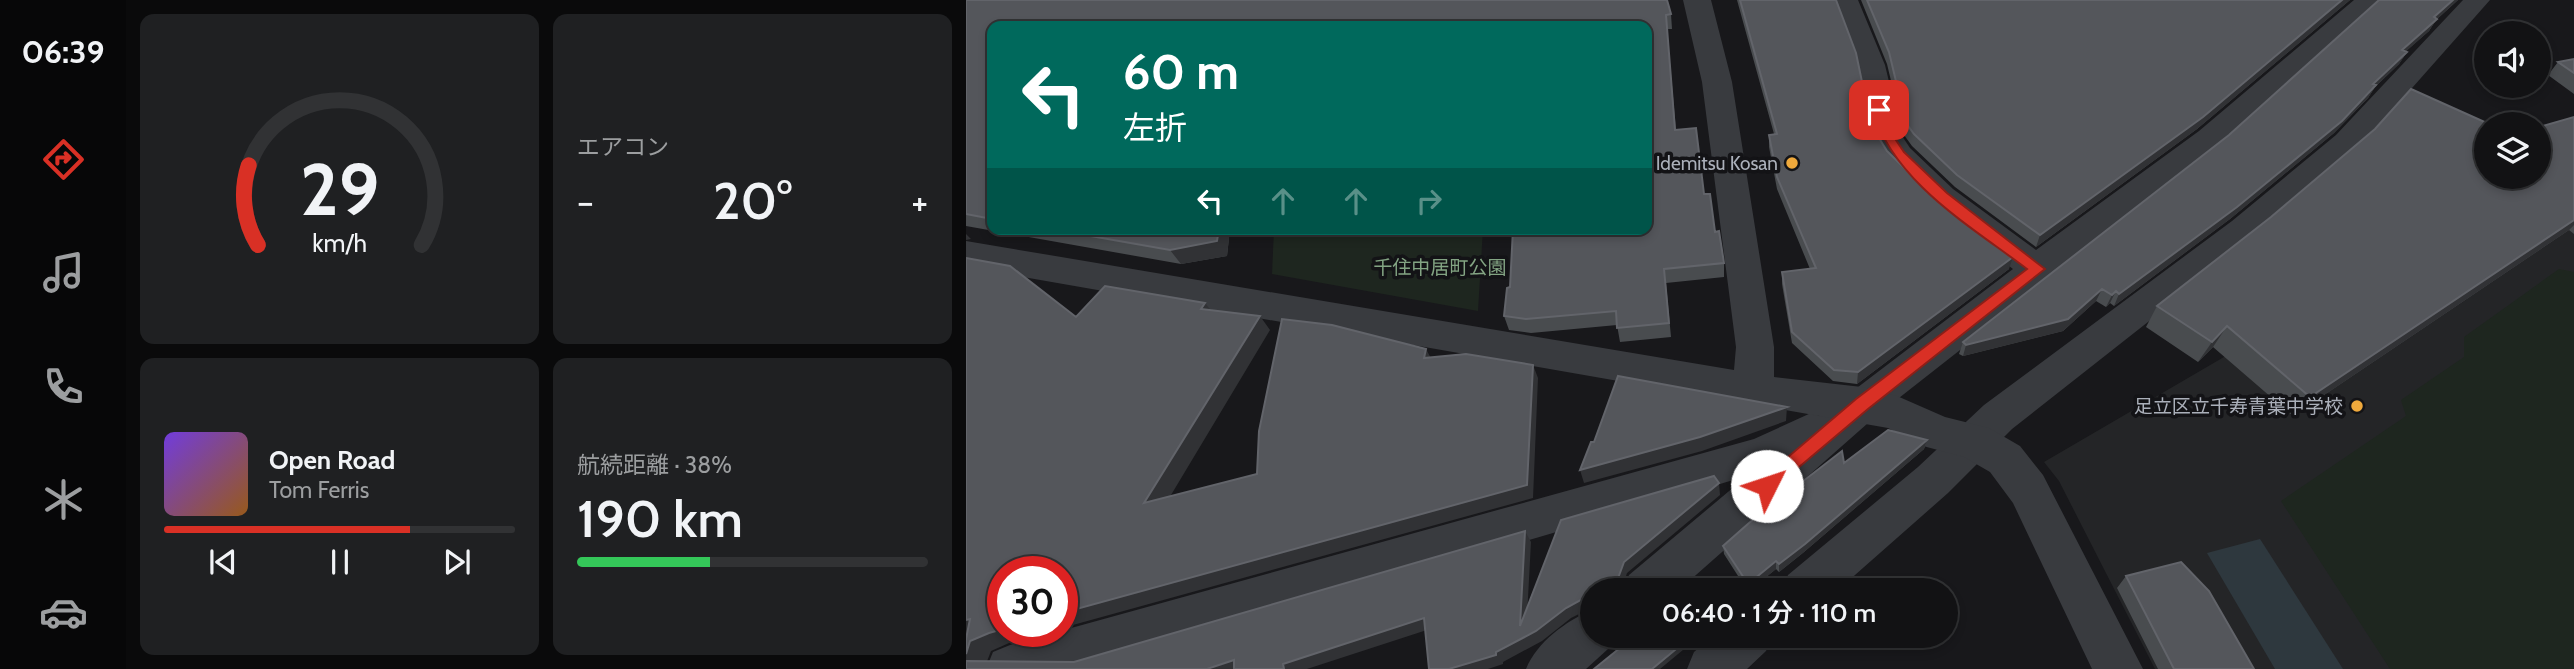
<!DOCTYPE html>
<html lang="ja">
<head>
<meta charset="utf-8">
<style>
  :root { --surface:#121214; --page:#1f2022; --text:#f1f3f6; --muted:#9c9ea0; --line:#313234; --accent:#d93025 }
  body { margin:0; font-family:Cabin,"Noto Sans JP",sans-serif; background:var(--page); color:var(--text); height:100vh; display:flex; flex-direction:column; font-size:26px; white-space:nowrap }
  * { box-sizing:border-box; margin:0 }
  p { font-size:23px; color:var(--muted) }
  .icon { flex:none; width:38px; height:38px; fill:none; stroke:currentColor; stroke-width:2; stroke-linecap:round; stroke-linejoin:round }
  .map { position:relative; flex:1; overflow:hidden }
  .side { display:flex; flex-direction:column; gap:14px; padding:14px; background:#0a0a0b; width:840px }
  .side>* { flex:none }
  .banner { position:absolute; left:21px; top:21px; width:665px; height:214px; border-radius:14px; box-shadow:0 4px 10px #0003,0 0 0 2px var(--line); background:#00695c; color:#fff; overflow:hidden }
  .controls { position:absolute; left:1508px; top:21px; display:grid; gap:14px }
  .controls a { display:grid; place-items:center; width:77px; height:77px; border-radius:50%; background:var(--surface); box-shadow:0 4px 10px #0003,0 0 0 2px var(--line); font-size:35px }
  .speed { position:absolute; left:21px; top:556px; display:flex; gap:14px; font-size:35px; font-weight:700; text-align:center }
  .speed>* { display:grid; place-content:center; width:91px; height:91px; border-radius:50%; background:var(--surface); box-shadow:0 4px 10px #0003,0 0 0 2px var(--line); line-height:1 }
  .speed .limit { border:10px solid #d22; background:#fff; color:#111 }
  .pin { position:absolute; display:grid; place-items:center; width:60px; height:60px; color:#fff; margin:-30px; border-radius:14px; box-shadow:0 4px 10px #0006 }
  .me { position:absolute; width:77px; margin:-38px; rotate:49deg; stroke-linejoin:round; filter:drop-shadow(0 0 5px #0008) }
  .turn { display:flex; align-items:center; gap:24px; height:147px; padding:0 21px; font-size:32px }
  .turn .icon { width:91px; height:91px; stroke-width:2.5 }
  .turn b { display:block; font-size:49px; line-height:60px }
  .lanes { display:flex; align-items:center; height:66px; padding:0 21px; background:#0003; justify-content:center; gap:35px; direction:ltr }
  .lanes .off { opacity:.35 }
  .big { font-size:52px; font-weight:600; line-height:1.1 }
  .side .tile { flex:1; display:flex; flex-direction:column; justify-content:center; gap:10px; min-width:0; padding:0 24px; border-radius:14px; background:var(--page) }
  .side .dial { align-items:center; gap:0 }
  .dial svg { height:182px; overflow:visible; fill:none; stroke:var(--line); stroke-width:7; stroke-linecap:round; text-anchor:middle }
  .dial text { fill:var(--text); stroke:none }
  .song { display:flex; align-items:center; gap:21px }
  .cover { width:84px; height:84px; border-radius:10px; background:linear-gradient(135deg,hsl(260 70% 55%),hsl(30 70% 35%)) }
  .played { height:7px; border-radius:4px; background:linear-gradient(90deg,var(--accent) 70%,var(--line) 70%) }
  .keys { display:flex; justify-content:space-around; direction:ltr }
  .heat { display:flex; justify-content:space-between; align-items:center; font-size:38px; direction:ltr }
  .charge { height:10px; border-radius:5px; background:linear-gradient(90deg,#34c759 38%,var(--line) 0) }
  .side .tiles { flex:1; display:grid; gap:14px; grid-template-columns:repeat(2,1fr) }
  .trip { position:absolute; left:614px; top:578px; width:378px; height:70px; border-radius:35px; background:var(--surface); box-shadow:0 4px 10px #0003,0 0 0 2px var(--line); font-weight:600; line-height:70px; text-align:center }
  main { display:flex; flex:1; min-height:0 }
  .dock { display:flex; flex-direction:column; width:126px; justify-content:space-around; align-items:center; background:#070708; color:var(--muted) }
  .dock .icon { width:49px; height:49px }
  .dock .on { color:var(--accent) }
  .dock b { font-size:32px; color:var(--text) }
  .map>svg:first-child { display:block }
  .built { fill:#242527 }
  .green { fill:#1e261f }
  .water { fill:#2e383e }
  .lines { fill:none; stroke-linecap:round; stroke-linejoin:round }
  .minor { fill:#393b3f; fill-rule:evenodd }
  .tertiary { fill:#393b3f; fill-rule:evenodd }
  .wall { fill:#494c4f }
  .shaded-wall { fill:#313235 }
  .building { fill:#54565b; stroke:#62646a; stroke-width:2 }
  .route { fill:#d93025; stroke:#8d1f18; stroke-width:2 }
  .poi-dot { fill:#efa93c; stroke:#131316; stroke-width:2.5 }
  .labels { text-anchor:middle; stroke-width:7; stroke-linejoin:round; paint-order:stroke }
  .poi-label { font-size:19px; fill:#abb0ba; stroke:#131316; text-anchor:end }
  .park-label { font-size:19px; fill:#83a483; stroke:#131316 }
</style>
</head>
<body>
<main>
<nav class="dock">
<b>06:39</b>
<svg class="icon on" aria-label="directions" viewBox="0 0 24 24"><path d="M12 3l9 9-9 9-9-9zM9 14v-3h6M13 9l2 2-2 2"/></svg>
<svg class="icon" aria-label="music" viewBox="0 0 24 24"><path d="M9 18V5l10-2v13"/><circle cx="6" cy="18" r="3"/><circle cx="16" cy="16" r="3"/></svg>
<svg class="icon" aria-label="phone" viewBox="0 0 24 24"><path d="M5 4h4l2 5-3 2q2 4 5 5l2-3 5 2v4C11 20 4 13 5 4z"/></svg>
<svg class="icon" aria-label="climate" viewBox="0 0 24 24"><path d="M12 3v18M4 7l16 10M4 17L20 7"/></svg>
<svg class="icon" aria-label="car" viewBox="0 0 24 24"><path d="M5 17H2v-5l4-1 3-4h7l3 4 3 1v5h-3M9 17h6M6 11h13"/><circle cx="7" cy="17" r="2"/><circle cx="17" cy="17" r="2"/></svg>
</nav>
<section class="side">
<div class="tiles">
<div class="tile dial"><svg viewBox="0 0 100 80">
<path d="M14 69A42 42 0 1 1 86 69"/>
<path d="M14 69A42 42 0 0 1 10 34" stroke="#d93025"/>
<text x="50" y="56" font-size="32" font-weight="700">29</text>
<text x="50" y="72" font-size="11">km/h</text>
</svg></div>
<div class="tile"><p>エアコン</p>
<div class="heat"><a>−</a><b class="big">20°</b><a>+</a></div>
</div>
<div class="tile">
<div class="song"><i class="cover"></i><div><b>Open Road</b><p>Tom Ferris</p></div></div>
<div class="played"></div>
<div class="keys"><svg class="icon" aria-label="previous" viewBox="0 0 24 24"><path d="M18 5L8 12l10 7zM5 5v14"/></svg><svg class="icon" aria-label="pause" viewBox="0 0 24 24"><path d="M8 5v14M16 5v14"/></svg><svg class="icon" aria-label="next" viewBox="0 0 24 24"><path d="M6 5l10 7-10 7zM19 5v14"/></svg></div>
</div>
<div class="tile"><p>航続距離 · 38%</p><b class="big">190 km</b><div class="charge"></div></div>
</div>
</section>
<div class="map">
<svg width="1608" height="669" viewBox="0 0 1608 669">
  <rect width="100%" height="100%" fill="#18181b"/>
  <path class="built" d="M1608 125V669H1189L1093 481 1078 462 1270 350 1521 177H1573Z"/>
  <path class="green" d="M308 229H517L512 311 306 274Z
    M1593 269 1608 272V669H1424L1315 501 1440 416 1435 400 1498 357V337Z"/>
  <path class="water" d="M1294 539 1377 669H1309L1241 553Z"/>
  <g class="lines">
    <path class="minor" d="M866 0H892L919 65 936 136 944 148 987 189 1070 250 1233 131 1388 0H1417L1255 145 910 416 713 590H657L663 575 781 476 125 669H20L27 652 44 645 788 439 845 413 854 416 1047 269 965 205 922 162 906 137 891 65Z
      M1497 0H1524L1392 149 1290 237 1046 429 982 493 872 590H816L822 575 952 467 1018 405 1266 221 1370 135Z
      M626 610V635H648L642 649 620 669H560C571 642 600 621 626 610Z
      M748 635H807L800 651 781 669H721L728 652Z"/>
    <path class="tertiary" d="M717 0H745L766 82 808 347V377L896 387 931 396 979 417 1023 428 1054 446 1077 475 1177 669H1126L1047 503 1024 472 998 457 957 446 922 428 0 267V241L768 370 770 347 736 82Z"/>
  </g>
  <path class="wall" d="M0 0 705 14 706 29H701L710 130 738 194 758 263V277L700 283 705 337 654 342 651 325 565 333 543 330 538 316 544 287 681 229V26H26V229H264L261 256 215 264 0 226Z
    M771 0H870L905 125 921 151 1043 269 891 384 867 381 826 343 816 284V272L844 269 811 189 803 147V135L808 134Z
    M895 0H1384L1231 129 1070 247 989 187 946 146 938 135 921 64Z
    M1413 0H1492L1470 20 1463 31 1440 51 1441 52 1433 64 1409 87 1402 98 1368 133 1264 219 1148 306 1144 303 1140 307 1130 301 1097 331 997 356 993 354 997 342 1263 135Z
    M1608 59V94L1582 75 1592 62Z
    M1608 117V234L1603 230 1327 416 1247 347 1232 362 1180 327 1191 306 1305 217 1409 129 1521 177Z
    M961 440 958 449 838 552 813 572 810 569 784 590H781L758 554 757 546 878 463Z
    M1160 576 1288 669H1192L1151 588Z"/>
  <path class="shaded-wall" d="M1376 0H1384L1231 129 1070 247 1074 235Z
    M1487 0H1492L1470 20 1463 31 1428 62 1436 50 1468 17Z
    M1441 52 1433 64 1409 87 1402 98 1368 133 1264 219 1148 306 1153 294 1407 84Z
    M1608 220V225L1603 230 1327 416 1344 397Z
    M253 229H264L261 256 215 264 204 250Z
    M0 234 5 239 0 240Z
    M1047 257 1043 269 891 384 892 372Z
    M1136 289 1130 301 1097 331 997 356 1000 345Z
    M1150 291 1144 303 1140 307 1146 295Z
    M239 303 250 317 235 309Z
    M294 316 304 330 193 515 178 503Z
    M1261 326 1247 347 1232 362 1246 342Z
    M460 349 467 362 458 358Z
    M567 365 572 378 567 498 96 628V613Z
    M821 407 820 421 736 451 618 483 614 470Z
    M961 440 958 449 838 552 813 572V564Z
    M753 483 754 495 661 573 657 585 663 582 665 590H648L658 562Z
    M559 531 565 542 560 635 554 626Z
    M810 561V569L784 590H782V584Z
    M620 597 625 608 605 618 576 641 537 662V664L522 669H483L530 652 600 608Z
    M458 618 467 628 341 669H318L317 664Z
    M4 619 24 629 0 636V620Z
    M37 629V632H82L43 643 25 651 18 669 0 662V654L4 641 23 633Z
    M727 635H735L694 669H686Z
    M268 660 282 669H241Z"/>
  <path class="building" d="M0 0H701L705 14 700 15 709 130 730 128 738 194H744L749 232 753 231 758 263 698 269 703 323 651 328 650 311 560 319 538 316 541 288 544 287 547 229H681V26H26V219L0 214Z
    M774 0H870L890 53 905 125 921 151 966 195 1047 257 892 372 868 370 826 332 816 272 850 268 811 177 803 135 811 134Z
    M901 0H1376L1237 117 1074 235 991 175 948 134 940 123 923 52Z
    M1413 0H1487L1468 17 1471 19 1436 50 1441 52 1407 84 1410 85 1376 121 1271 207 1153 294 1150 291 1146 295 1136 289 1102 319 1000 345 997 342 1263 135Z
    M1608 59V73L1592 62Z
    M1445 89 1523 124H1521V177H1573V127L1608 117V220L1344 397 1261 326 1246 342 1191 306 1305 217 1409 129Z
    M85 229H253L251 241 204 250Z
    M0 258 44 266 110 317 139 286 239 303 235 309 294 316 178 503 291 474 293 431 316 319 366 325 460 349 458 358 500 354 567 365 561 485 96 613V572H37V629L23 633 4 641 0 654V639L4 619 0 620Z
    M652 376 821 407 734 437 614 470 625 442H628Z
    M922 430 961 440 839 544 813 564 810 561 782 584 757 546 783 523 876 451 878 463Z
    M748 476 753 483 658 562 651 581 663 582 648 590H626V601L624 602 620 597 600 608 570 631 530 652V655L483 669H463L458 618 317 664 318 669H268V660L241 669H0V661L108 662 559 531 554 626 595 520Z
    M1215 562 1243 591 1288 669H1208L1160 576Z
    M670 635H727L686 669H628Z"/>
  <path class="route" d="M913 106 919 110 928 137 938 152 981 193 1079 269 902 409 801 494 795 492 792 486 795 480 890 399 1061 269C1003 225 929 183 906 110Z"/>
  <g class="poi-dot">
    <circle cx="826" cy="163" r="7"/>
    <circle cx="1391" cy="406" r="7"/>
  </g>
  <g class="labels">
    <g class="poi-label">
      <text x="812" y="170">Idemitsu Kosan</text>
      <text x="1377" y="413">足立区立千寿青葉中学校</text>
    </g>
    <g class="park-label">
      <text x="474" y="274">千住中居町公園</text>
    </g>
  </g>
</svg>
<div class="controls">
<a><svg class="icon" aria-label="sound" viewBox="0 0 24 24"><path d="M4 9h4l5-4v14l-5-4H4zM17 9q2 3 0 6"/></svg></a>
<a><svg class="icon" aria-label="layers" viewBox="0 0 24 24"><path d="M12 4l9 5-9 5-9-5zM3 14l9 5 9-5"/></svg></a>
</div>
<div class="speed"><div class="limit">30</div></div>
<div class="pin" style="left:913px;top:110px;background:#d93025"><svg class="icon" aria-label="arrive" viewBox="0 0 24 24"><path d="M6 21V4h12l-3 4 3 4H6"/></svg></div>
<svg class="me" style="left:801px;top:486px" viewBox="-20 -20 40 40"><circle r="19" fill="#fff"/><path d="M0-13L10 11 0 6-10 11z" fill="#d93025"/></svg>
<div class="trip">06:40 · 1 分 · 110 m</div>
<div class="banner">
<div class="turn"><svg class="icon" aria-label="left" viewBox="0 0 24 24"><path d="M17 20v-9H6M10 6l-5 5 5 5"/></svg><div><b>60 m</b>左折</div></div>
<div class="lanes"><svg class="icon" aria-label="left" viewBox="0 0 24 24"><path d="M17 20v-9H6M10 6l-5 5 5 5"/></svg><svg class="icon off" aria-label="ahead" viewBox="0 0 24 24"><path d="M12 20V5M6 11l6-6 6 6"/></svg><svg class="icon off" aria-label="ahead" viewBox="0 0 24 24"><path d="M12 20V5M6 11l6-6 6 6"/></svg><svg class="icon off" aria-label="right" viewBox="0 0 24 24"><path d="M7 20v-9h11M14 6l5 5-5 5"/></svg></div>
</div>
</div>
</main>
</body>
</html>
